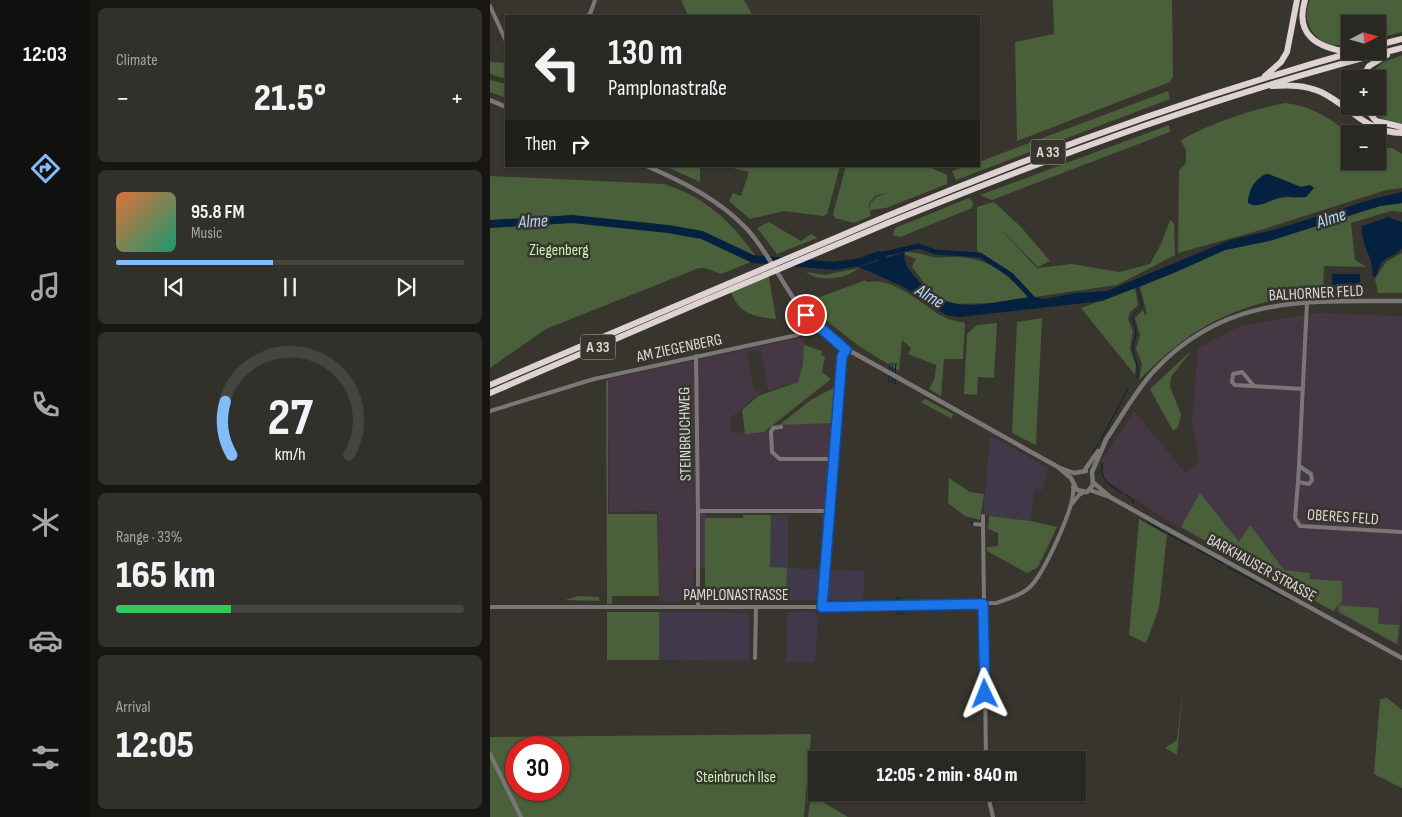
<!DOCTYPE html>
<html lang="en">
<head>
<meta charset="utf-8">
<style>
  :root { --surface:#292822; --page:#31302a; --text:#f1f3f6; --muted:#a5a6a5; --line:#454440; --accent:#81bdfa }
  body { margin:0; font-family:"Sofia Sans Condensed",sans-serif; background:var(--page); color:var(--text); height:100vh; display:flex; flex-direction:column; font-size:19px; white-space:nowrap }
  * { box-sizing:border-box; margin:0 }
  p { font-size:16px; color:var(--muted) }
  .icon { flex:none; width:28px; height:28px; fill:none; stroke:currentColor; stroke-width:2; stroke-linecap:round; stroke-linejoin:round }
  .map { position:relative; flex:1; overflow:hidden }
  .details { display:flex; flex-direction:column; gap:8px; padding:8px; background:#171613; width:400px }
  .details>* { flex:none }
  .top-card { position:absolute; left:15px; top:15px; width:475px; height:152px; border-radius:0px; box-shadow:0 1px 4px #0004,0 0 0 1px var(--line); background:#292822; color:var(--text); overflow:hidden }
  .needle { width:32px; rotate:84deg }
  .tools { position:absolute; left:851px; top:15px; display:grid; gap:10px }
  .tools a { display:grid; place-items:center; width:45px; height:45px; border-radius:0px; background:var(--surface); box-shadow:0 1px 4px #0004,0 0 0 1px var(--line); font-size:25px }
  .speed { position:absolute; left:15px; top:736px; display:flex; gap:10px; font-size:25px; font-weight:700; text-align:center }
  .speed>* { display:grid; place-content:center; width:65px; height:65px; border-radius:50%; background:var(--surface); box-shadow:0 1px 4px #0004,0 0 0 1px var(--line); line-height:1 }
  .speed .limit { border:8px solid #d22; background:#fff; color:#111 }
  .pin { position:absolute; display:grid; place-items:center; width:42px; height:42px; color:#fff; margin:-21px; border:2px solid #fff; border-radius:50%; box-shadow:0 1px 5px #0007 }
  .me { position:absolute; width:55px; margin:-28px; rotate:358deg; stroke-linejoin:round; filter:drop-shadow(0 0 4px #0008) }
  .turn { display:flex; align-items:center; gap:18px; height:105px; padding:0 20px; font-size:22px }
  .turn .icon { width:65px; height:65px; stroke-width:2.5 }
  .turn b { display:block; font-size:35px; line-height:42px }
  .then { display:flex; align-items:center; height:48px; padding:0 20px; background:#0003; gap:10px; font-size:19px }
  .big { font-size:38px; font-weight:800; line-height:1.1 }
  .details .card { flex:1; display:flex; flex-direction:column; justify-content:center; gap:8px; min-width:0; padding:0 18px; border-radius:8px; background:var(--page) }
  .details .dial { align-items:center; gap:0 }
  .dial svg { height:130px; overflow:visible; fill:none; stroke:var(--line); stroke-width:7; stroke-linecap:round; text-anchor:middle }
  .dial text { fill:var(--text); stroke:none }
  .song { display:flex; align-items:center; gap:15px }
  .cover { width:60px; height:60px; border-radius:8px; background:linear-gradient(135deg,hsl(20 70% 55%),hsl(160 70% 35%)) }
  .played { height:5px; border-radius:2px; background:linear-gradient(90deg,var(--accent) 45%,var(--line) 45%) }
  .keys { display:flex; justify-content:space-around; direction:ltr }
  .heat { display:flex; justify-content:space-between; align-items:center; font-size:28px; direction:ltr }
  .charge { height:8px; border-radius:4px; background:linear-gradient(90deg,#34c759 33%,var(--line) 0) }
  .trip { position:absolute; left:318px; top:751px; width:278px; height:50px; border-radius:0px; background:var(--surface); box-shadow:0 1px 4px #0004,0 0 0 1px var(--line); font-weight:800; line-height:50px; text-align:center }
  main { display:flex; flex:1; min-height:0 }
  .dock { display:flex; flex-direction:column; width:90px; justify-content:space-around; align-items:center; background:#10100e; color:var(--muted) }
  .dock .icon { width:35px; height:35px }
  .dock .active { color:var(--accent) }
  .dock b { font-size:22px; color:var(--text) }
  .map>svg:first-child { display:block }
  .commercial { fill:#40394a }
  .industrial { fill:#463745; fill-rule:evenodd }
  .green { fill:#49603b; fill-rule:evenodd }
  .water { fill:#04223f }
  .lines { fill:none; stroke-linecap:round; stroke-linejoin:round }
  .stream { stroke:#04223f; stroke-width:1 }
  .canal { stroke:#04223f; stroke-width:5 }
  .river { stroke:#04223f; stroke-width:8 }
  .minor { stroke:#7c7777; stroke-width:4 }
  .tertiary { stroke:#7c7777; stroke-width:4.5 }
  .motorway { stroke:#ded3d2; stroke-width:6 }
  .motorway-bridge { stroke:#ded3d2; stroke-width:6 }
  .route-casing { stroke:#114b97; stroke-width:12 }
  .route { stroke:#1a73e8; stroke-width:9 }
  .labels { text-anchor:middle; stroke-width:5; stroke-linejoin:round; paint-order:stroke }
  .shield { fill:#37352e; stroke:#aaa8a3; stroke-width:1 }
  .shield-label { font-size:15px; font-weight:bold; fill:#dbdad5 }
  .park-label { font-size:16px; fill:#c5f5aa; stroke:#37352e }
  .street-label { font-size:16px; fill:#dbdad5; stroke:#37352e }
  .water-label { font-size:18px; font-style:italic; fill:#b4d7ff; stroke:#37352e }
</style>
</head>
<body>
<main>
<nav class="dock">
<b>12:03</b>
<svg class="icon active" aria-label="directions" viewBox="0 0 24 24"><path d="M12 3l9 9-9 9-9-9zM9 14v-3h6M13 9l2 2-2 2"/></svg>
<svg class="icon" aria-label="music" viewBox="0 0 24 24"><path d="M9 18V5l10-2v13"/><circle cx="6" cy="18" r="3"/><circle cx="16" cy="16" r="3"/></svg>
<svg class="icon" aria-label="phone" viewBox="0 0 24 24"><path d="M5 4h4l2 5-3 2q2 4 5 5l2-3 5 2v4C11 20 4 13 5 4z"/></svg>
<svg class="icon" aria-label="climate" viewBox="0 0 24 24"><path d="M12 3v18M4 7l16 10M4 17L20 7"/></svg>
<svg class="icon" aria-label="car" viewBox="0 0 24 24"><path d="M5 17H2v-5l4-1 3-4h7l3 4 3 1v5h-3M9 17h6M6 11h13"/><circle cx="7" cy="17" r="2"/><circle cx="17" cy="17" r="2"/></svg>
<svg class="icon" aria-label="filters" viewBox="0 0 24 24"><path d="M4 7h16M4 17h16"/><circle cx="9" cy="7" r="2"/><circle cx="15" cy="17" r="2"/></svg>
</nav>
<section class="details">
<div class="card"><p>Climate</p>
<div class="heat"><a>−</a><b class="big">21.5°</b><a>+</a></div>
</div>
<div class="card">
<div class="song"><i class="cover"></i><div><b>95.8 FM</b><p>Music</p></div></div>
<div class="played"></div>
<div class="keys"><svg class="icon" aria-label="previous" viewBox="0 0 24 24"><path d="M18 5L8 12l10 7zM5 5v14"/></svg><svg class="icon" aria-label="pause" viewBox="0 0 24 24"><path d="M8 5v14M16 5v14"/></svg><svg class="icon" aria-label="next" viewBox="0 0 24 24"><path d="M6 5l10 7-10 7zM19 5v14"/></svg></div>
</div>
<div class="card dial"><svg viewBox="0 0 100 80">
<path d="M14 69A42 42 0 1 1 86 69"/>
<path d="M14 69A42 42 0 0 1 10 36" stroke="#81bdfa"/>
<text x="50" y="56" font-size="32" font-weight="700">27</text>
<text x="50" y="72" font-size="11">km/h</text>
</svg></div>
<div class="card"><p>Range · 33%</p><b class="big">165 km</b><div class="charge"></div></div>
<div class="card"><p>Arrival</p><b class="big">12:05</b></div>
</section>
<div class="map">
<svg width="912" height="817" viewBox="0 0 912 817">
  <rect width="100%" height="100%" fill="#37352e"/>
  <path class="commercial" d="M500 436 558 467 553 489 544 492 541 521 493 515Z
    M281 515H298V568L375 571 373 600H296L297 568H280Z
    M324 611 328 617 325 662H296L297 612Z
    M169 612 256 613 260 616V661L169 660Z"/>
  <path class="industrial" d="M826 313 912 316V598L909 646 690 528 617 481 613 477 614 464 611 462 644 411 696 474 709 461 702 424 708 348 750 326ZM849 605 889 608 888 624Z
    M314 337 315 363 310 381 269 393 240 419 242 433 277 431 285 424 348 422 340 509 216 511V568H203V596L200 601H169L168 511 119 512 118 379ZM271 350 278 390 264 392 257 352Z"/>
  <path class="green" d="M191 0H254L263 16H198Z
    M563 0H682L683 76 680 82 527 141 525 42 564 34Z
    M820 0H912V32L888 38V24H860V45C853 45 842 46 836 43 819 35 812 17 820 0Z
    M912 55V125C897 121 888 119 878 106H888V79H876L892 63Z
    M0 62 16 63V79L0 74Z
    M0 80 16 84V98L0 92Z
    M678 91 680 99 466 180 462 171 476 166H489V162Z
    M795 103C822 106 839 118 860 134V161H888V148H902L912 154V188L896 190 774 229 688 253 689 170 696 163V151L691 140C722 123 760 110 795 103ZM779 174 811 187 820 185 807 198C791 195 778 203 762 205L773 175Z
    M679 125 680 132 502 200 490 195Z
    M175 166H210V182Z
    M235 166H350L337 214 333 216 294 211 260 219 239 201 243 193 251 196 259 172Z
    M356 166H437L457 175V184L396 208 380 210V204L386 197 399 192 385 196 379 204 381 216 364 223 345 218 343 214Z
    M0 176 174 184C219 199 240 221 268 259L231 274 215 268H209L56 329 0 368Z
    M479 198 483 202 482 208 410 237 403 235 405 228Z
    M504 202 531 227 560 261 548 267 505 223 547 268 582 264 629 272 660 264 671 244 680 220 684 223 685 255 627 285 544 297 520 272 487 251V207Z
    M912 203V212L901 211 861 223 865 260 877 267 834 266 833 291C748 304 710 319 649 380L652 364 646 349 650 335 645 318 653 310 655 315 657 314 650 287 735 250 779 241 890 206Z
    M279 222 311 241 321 234 327 238 287 254 267 228Z
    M415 252C425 252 432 254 442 257 450 259 460 256 469 257 501 259 518 275 538 297L506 303 459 304C445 298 430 279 422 266L426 259 414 254Z
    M912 253V293H888L885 279 896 262Z
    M369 268C357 279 329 283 316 272L335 275Z
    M279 277 286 319C255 316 247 311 237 282Z
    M376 280V282C404 276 431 304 452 316 459 320 467 321 475 323L473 359H454L451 396 439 389 445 378 446 365 418 354 421 348 412 340 409 371 366 344 336 320 332 321 315 304 323 296 330 297Z
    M645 288 648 305 640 312 638 319 643 331 640 349 646 365 645 375 591 308Z
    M552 318 546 445 522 433 527 322Z
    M507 323 504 378 488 377 487 395 474 394 477 334 487 325Z
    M314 345 332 351 331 355 335 356 332 372 341 379 274 432 255 434 252 410 268 396 308 382 313 365Z
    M702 350 681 377 680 387 691 414 688 427 683 431 660 389Z
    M118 380V514H167L169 596H122V604H117L116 381Z
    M345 387 342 423 289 425 321 400Z
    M435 399 463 414 462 419 431 402Z
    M459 478 480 492 494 494 490 520 475 516 458 503Z
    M710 493 749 542 760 525 794 570 820 573V579L852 581V601L843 611 691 527Z
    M253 515H281L280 567 297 568 296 600 215 601V518H253Z
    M499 516 541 521 567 527 548 567 537 573 497 551V547L508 546V533L498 529Z
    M649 519 677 535 669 608 656 643 639 635Z
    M88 596 109 597V601L75 600Z
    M849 605 889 608 888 624 909 625 907 644 849 612Z
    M117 612H169V660H117Z
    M693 688 687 755 675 748 687 740Z
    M897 698 912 710V788L884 774 890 699Z
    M321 734 314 817H0V737ZM26 748H69V790H26Z
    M321 795 358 817H318Z"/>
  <path class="water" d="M778 174 811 187 820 185 824 188 816 197C807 198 800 196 792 197 780 199 769 210 758 203 758 191 766 176 778 174Z
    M912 192V203L890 206 779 241 735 250 684 273 612 301 470 317 456 315 412 286 369 267 415 252C412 261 419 269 424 276 461 321 495 301 544 297L555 299 586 293 617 291 740 240 787 229 886 198Z
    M898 217 912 222V248C900 262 893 251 886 277L882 275C885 259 870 245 872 226Z
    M842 274H870V285H842Z"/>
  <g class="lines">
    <path class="stream" d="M647 286 652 307C636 319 646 319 646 335 645 340 642 345 643 350 645 362 650 366 647 378
      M399 372 400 363
      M402 373 403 363
      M405 374 406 363
      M399 382V376
      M402 383V377
      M405 384V378
      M610 441 638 389
      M603 452 608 444
      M612 463C610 480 618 484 632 493
      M636 495 643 500V503
      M480 522 483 524
      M657 522 674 532
      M678 534 702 547
      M706 549 734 564
      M738 567 799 600
      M407 603V597
      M409 603V597
      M412 603V597
      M407 614V607
      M409 614V607
      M412 614V607"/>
    <path class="canal" d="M389 255 429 246 445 252 490 255 521 275 546 302"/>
    <path class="river" d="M0 224 82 219 178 229 212 235 263 259 344 266 370 262 389 255 400 266"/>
    <path class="minor" d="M0 6 16 41
      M96 16 100 14 105 0
      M206 356 208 511H339
      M764 386 752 372 743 374 742 382 745 385 813 389
      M0 411 104 379 307 335 325 325
      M291 427 283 428 281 432 282 452 290 459H344
      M809 466 808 482 819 484 822 480 821 474 809 466 817 302
      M808 482 805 518 810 526 911 532
      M581 505 589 495 594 492
      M208 511V607
      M485 524 493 525 496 760
      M493 525V516
      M0 607H332L506 603C518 599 532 595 541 586 554 572 586 506 583 487
      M332 607 352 356 356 350
      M265 658 266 607
      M0 754 31 817
      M497 792 503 817"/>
    <path class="tertiary" d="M0 100 16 107
      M157 166C193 182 228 199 256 228 280 254 294 288 316 316 324 326 335 333 344 342L568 467 581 478 587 490 597 492 603 485 602 472 616 440
      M615 441C631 418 644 393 663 372 734 295 815 301 912 301
      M570 468 584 473 596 471
      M594 471 608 451
      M604 483 620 497 670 525 912 658
      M600 490 617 496"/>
    <path class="motorway" d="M815 0C804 36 829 48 859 52
      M888 45 912 39
      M775 76 791 62 797 52 807 0
      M872 79 879 66 897 55
      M782 86C799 85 815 85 831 92 862 107 874 132 912 133
      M874 106 886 121 912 127
      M397 216C551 152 706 96 867 51
      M398 223C566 155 736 92 912 48
      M0 385 214 294
      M0 393 216 300"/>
    <path class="motorway-bridge" d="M214 294 397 216
      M216 300 398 223"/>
  </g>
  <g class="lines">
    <defs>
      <path id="route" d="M316 315 356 350 352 356 332 607 493 604 495 694"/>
    </defs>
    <use href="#route" class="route-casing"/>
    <use href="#route" class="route"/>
  </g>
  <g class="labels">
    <g class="shield">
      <rect x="540.5" y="139.5" width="35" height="25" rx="4"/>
      <rect x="90.5" y="334.5" width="35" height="25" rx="4"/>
    </g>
    <g class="shield-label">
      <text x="558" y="157">A 33</text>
      <text x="108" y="352">A 33</text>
    </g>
    <g class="park-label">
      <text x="69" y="255">Ziegenberg</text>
      <text x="246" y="782">Steinbruch Ilse</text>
    </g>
    <g class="street-label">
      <text transform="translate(826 292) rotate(-3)" y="6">BALHORNER FELD</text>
      <text transform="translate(189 347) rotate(-12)" y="6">AM ZIEGENBERG</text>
      <text transform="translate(194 434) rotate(-91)" y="6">STEINBRUCHWEG</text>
      <text transform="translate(853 516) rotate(4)" y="6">OBERES FELD</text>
      <text transform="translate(772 567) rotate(29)" y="6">BARKHAUSER STRASSE</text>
      <text x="246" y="600">PAMPLONASTRASSE</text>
    </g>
    <g class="water-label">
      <text transform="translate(841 218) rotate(-18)" y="6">Alme</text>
      <text transform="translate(43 221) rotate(-3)" y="6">Alme</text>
      <text transform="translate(440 296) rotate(31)" y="6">Alme</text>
    </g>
  </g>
</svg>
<div class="tools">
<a><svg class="needle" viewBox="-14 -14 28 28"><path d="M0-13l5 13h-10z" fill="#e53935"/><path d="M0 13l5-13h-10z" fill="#a5a6a5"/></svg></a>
<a>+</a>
<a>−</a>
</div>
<div class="speed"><div class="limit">30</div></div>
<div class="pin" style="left:316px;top:315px;background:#d93025"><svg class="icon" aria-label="arrive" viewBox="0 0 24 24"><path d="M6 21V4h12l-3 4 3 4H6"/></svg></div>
<svg class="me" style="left:495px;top:694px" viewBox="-20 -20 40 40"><path d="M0-17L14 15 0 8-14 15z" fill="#1a73e8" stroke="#fff" stroke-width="4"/></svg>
<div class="trip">12:05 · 2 min · 840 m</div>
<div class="top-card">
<div class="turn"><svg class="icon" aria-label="left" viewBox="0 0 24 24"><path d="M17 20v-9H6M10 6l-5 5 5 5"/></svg><div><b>130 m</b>Pamplonastraße</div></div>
<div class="then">Then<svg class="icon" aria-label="right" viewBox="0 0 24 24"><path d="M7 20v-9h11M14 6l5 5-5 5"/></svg></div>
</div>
</div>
</main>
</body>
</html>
